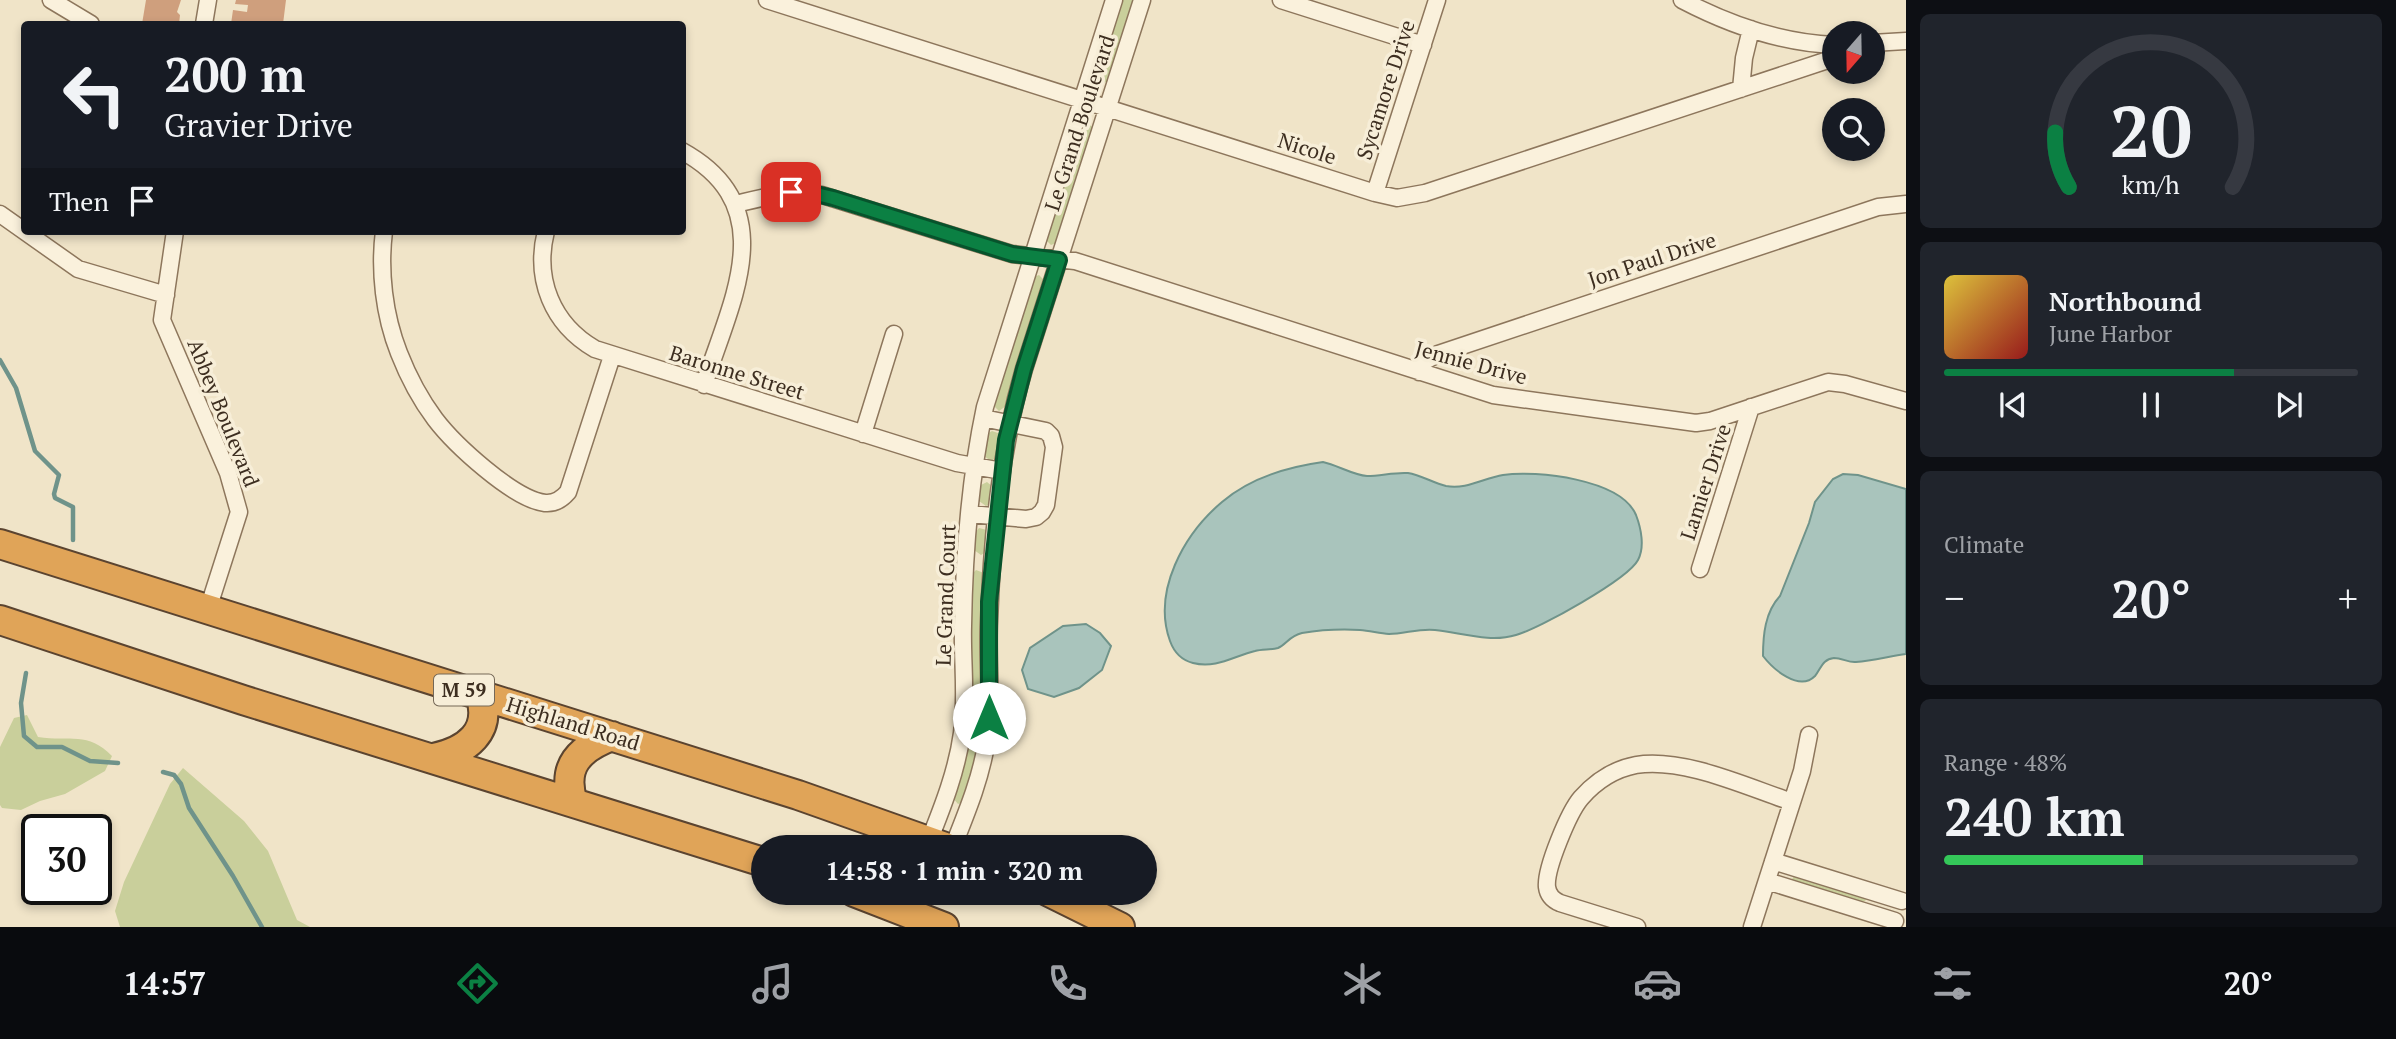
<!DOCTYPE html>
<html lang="en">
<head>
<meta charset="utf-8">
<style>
  :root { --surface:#171b24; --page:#20242c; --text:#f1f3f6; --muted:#9ea1a6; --line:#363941; --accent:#0b8043 }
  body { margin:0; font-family:"PT Serif",serif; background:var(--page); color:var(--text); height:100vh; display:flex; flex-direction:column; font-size:26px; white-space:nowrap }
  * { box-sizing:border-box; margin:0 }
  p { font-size:23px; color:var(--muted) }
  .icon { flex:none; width:38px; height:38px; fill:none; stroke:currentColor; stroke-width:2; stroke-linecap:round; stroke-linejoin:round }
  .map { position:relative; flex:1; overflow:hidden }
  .details { display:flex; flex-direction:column; gap:14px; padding:14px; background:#0d0f14; width:490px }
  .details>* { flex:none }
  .hud { position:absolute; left:21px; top:21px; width:665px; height:214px; border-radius:7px; box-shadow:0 4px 10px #0003; background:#171b24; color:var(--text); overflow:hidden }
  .needle { width:46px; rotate:200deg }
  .controls { position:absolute; left:1822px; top:21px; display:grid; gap:14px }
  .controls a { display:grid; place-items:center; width:63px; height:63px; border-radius:50%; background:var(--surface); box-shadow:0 4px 10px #0003; font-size:35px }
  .speed { position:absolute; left:21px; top:814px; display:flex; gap:14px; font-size:35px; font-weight:700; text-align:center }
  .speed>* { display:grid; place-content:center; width:91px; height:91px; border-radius:50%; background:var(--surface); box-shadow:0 4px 10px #0003; line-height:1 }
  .speed .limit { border:4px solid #111; border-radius:10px; background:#fff; color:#111 }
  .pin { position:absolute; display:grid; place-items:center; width:60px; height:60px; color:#fff; margin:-30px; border-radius:14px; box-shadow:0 4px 10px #0006 }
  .me { position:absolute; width:77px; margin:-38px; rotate:0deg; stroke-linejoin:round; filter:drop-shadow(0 0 5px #0008) }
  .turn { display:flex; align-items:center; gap:24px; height:147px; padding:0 28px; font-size:32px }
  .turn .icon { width:91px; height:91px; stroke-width:2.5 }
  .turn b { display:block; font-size:49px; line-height:60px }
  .then { display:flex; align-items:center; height:66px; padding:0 28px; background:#0003; gap:14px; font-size:26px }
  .big { font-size:52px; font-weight:800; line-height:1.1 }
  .details .tile { flex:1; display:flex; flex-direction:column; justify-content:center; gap:10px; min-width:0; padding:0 24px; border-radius:10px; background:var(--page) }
  .details .dial { align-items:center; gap:0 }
  .dial svg { height:182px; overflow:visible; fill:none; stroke:var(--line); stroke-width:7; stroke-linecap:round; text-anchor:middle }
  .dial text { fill:var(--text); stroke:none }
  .song { display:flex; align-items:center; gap:21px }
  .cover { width:84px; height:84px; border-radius:10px; background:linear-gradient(135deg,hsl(50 70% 55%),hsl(0 70% 35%)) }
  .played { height:7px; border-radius:4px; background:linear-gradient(90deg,var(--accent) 70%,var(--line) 70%) }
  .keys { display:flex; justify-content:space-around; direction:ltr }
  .heat { display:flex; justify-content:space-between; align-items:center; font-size:38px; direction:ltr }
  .charge { height:10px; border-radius:5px; background:linear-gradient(90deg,#34c759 48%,var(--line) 0) }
  .trip { position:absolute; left:751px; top:835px; width:406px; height:70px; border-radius:35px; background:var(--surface); box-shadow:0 4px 10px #0003; font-weight:800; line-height:70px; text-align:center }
  .menu { display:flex; height:112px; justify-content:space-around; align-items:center; background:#090b0e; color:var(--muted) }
  .menu .icon { width:49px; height:49px }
  .menu .current { color:var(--accent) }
  .menu b { font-size:32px; color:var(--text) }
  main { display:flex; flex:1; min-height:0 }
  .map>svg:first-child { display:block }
  .green { fill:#c9cf9b }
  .water { fill:#a9c4bc; stroke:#6f938a; stroke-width:2 }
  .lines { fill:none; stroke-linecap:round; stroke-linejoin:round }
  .stream { stroke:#6f938a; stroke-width:4.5 }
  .building { fill:#cf9f7d }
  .street-casing { stroke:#8d765c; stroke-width:19 }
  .highway-casing { stroke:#5b4430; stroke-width:32 }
  .street { stroke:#faf1dc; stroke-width:16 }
  .highway { stroke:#e0a458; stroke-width:28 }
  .route-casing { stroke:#07532c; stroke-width:18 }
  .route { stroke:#0b8043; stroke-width:12 }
  .labels { text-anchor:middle; stroke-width:7; stroke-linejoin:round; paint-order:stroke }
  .shield { fill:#f7eed8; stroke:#756857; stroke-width:2 }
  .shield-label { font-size:19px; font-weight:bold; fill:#3d2e20 }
  .street-label { font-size:21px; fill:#3d2e20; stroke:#f7eed8 }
</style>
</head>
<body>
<main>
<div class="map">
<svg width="1906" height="927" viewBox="0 0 1906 927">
  <rect width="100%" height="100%" fill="#f0e4c8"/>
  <path class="green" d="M1121 0H1135L1108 81 1103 83 1097 77Z
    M1088 123 1094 129 1056 243 1051 245 1045 239 1082 124Z
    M1039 275 1045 281 1006 406 999 411 993 405 1034 277Z
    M992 431 998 433 1000 439 996 458 991 461 984 456 987 434Z
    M987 482 993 487 991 503 986 506 979 501 981 485Z
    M979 528 987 530 986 552 981 555 974 550 975 533Z
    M976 570 984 573 983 716 979 746 963 802 958 804 953 798 970 629 972 574Z
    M27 715 38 737C70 742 88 731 112 756L105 771 65 794 40 801 21 810 2 808 0 805V747L14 718Z
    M183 768 244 821 268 851 297 920 310 927H120L115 911 124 882 170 784Z
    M1795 875 1865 897 1866 900 1861 903 1795 882 1792 879Z"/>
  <path class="water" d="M1323 462C1337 465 1353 475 1367 476 1381 476 1394 472 1408 473 1421 475 1433 483 1446 486 1466 490 1484 478 1503 475 1536 470 1621 479 1636 515 1641 528 1645 547 1638 560 1628 579 1539 629 1516 635 1490 643 1462 633 1435 630 1420 628 1404 634 1389 634 1379 633 1370 631 1360 630 1342 629 1320 630 1302 633 1289 636 1287 644 1278 648 1271 650 1262 649 1255 651 1234 656 1216 669 1193 663 1181 660 1174 652 1170 641 1152 591 1184 534 1222 502 1250 478 1287 467 1323 462Z
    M1843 474 1858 475 1906 489V654C1890 656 1873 661 1856 662 1849 663 1842 658 1834 658 1822 659 1821 669 1815 676 1799 692 1773 669 1763 656 1763 635 1765 612 1780 596L1809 523 1815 502 1833 479Z
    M1086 624 1100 633 1111 646 1102 670 1079 688 1054 697 1028 689 1022 670 1030 648 1063 626Z"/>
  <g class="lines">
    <path class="stream" d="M0 360 16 388 35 451 59 475 54 494 55 498 73 507V540
      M26 673 21 703 24 736 37 747H62L90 761 118 763
      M163 772 174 775 181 784 189 808 233 876 262 927"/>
  </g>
  <path class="building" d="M146 0H181L177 12 180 15 179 24H142Z
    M236 0H286L283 24H231L233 10 247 12 248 5 235 4Z"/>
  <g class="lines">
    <defs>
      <path id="street" d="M51 0 91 24
        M767 0 1375 193 1397 198 1425 193 1834 58
        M1281 0 1423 45
        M1682 0C1728 24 1782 43 1834 45
        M204 24 208 0
        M1872 43 1906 41
        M1741 89 1744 58 1751 29
        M682 151C784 207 731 301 704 385
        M1375 193 1437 0
        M736 204C765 197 792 189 822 195L1012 254 1075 261 1493 395 1696 423 1710 421 1828 382 1845 384 1906 401
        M0 214 78 269 166 295
        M175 231 162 320 228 473 239 512 208 609
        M384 231C379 271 384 315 399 353 408 376 420 399 435 419 454 444 513 499 545 503 555 504 562 499 568 492L612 356
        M546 231C534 279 552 324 595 349L957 463 1002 471
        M1419 372 1425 361 1438 354 1878 207 1906 204
        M863 434 894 334
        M970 514 1026 519 1036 517 1042 512 1046 505 1054 447 1051 436 1046 431 983 418
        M1700 569 1751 407
        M929 841C943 806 957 770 962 733 967 698 962 661 963 626 964 554 970 478 985 407L1114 0
        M953 847C966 814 980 781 986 745 993 705 987 663 989 622 992 537 1000 451 1024 369L1142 0
        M1773 861 1902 901
        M1767 881 1895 921
        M1637 927 1560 903C1553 900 1548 895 1547 887 1545 869 1569 812 1581 798 1596 781 1615 769 1636 765 1683 757 1747 787 1792 802
        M1752 927 1802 771 1809 735"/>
      <path id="highway" d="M0 544 798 795 945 847
        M0 620 243 700 763 862
        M434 758C466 751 493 732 480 695
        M573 802C561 766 580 748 612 736
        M854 892 944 927
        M1049 892 1120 927"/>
    </defs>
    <use href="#street" class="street-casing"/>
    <use href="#highway" class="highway-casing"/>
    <use href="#street" class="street"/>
    <use href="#highway" class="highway"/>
  </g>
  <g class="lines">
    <defs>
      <path id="route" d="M791 192 812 193 833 198 1012 254 1059 260 1024 369 1006 440 989 602V718"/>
    </defs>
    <use href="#route" class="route-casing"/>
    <use href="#route" class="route"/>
  </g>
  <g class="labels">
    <rect class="shield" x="434" y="674.5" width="60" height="31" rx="5"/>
    <g class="shield-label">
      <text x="464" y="697">M 59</text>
    </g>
    <g class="street-label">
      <text transform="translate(1386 90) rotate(-72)" y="7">Sycamore Drive</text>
      <text transform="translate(1080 123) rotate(-72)" y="7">Le Grand Boulevard</text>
      <text transform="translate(1307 149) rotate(18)" y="7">Nicole</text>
      <text transform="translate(1652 260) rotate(-18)" y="7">Jon Paul Drive</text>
      <text transform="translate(1471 363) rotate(15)" y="7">Jennie Drive</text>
      <text transform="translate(737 373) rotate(17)" y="7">Baronne Street</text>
      <text transform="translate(223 413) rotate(68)" y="7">Abbey Boulevard</text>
      <text transform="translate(1706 482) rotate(-72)" y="7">Lamier Drive</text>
      <text transform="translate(946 595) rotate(-88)" y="7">Le Grand Court</text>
      <text transform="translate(573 724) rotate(17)" y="7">Highland Road</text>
    </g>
  </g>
</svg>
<div class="controls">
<a><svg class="needle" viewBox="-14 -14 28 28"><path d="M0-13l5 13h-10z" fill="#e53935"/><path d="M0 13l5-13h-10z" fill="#9ea1a6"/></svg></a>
<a><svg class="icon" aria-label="search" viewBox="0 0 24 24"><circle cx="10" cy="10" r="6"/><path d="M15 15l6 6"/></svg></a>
</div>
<div class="speed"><div class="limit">30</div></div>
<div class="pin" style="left:791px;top:192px;background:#d93025"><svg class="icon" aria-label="arrive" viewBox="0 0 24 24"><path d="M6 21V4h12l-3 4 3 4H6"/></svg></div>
<svg class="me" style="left:989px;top:718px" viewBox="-20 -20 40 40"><circle r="19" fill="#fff"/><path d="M0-13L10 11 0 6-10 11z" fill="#0b8043"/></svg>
<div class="trip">14:58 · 1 min · 320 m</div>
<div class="hud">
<div class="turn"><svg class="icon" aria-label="left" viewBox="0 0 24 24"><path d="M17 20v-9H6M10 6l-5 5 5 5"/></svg><div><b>200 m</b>Gravier Drive</div></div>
<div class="then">Then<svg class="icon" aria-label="arrive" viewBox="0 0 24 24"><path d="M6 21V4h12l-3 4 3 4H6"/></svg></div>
</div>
</div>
<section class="details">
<div class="tile dial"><svg viewBox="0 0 100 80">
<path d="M14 69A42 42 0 1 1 86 69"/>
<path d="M14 69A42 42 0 0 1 8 45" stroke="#0b8043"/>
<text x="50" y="56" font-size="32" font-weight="700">20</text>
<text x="50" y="72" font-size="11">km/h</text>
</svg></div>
<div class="tile">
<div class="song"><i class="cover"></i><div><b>Northbound</b><p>June Harbor</p></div></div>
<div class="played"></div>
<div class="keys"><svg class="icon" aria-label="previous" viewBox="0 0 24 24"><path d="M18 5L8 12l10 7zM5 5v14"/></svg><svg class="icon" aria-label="pause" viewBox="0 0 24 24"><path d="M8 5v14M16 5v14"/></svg><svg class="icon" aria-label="next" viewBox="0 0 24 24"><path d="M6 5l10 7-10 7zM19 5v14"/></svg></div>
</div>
<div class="tile"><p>Climate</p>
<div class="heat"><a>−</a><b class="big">20°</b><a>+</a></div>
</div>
<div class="tile"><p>Range · 48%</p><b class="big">240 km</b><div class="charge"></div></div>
</section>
</main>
<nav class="menu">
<b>14:57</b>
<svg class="icon current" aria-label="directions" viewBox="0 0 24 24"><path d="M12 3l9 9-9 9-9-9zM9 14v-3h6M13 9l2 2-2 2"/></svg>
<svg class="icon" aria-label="music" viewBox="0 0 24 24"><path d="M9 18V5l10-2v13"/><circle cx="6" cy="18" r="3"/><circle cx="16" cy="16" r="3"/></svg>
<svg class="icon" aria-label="phone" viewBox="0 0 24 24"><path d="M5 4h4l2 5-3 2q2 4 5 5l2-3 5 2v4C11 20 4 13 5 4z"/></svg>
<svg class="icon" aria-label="climate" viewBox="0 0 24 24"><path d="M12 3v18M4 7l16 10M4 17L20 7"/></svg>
<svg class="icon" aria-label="car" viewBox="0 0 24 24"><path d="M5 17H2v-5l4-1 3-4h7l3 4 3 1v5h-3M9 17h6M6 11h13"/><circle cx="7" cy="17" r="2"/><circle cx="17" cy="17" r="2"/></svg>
<svg class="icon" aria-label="filters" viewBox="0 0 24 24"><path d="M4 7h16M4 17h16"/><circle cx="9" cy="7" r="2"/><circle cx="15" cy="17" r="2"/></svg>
<b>20°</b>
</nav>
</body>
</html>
